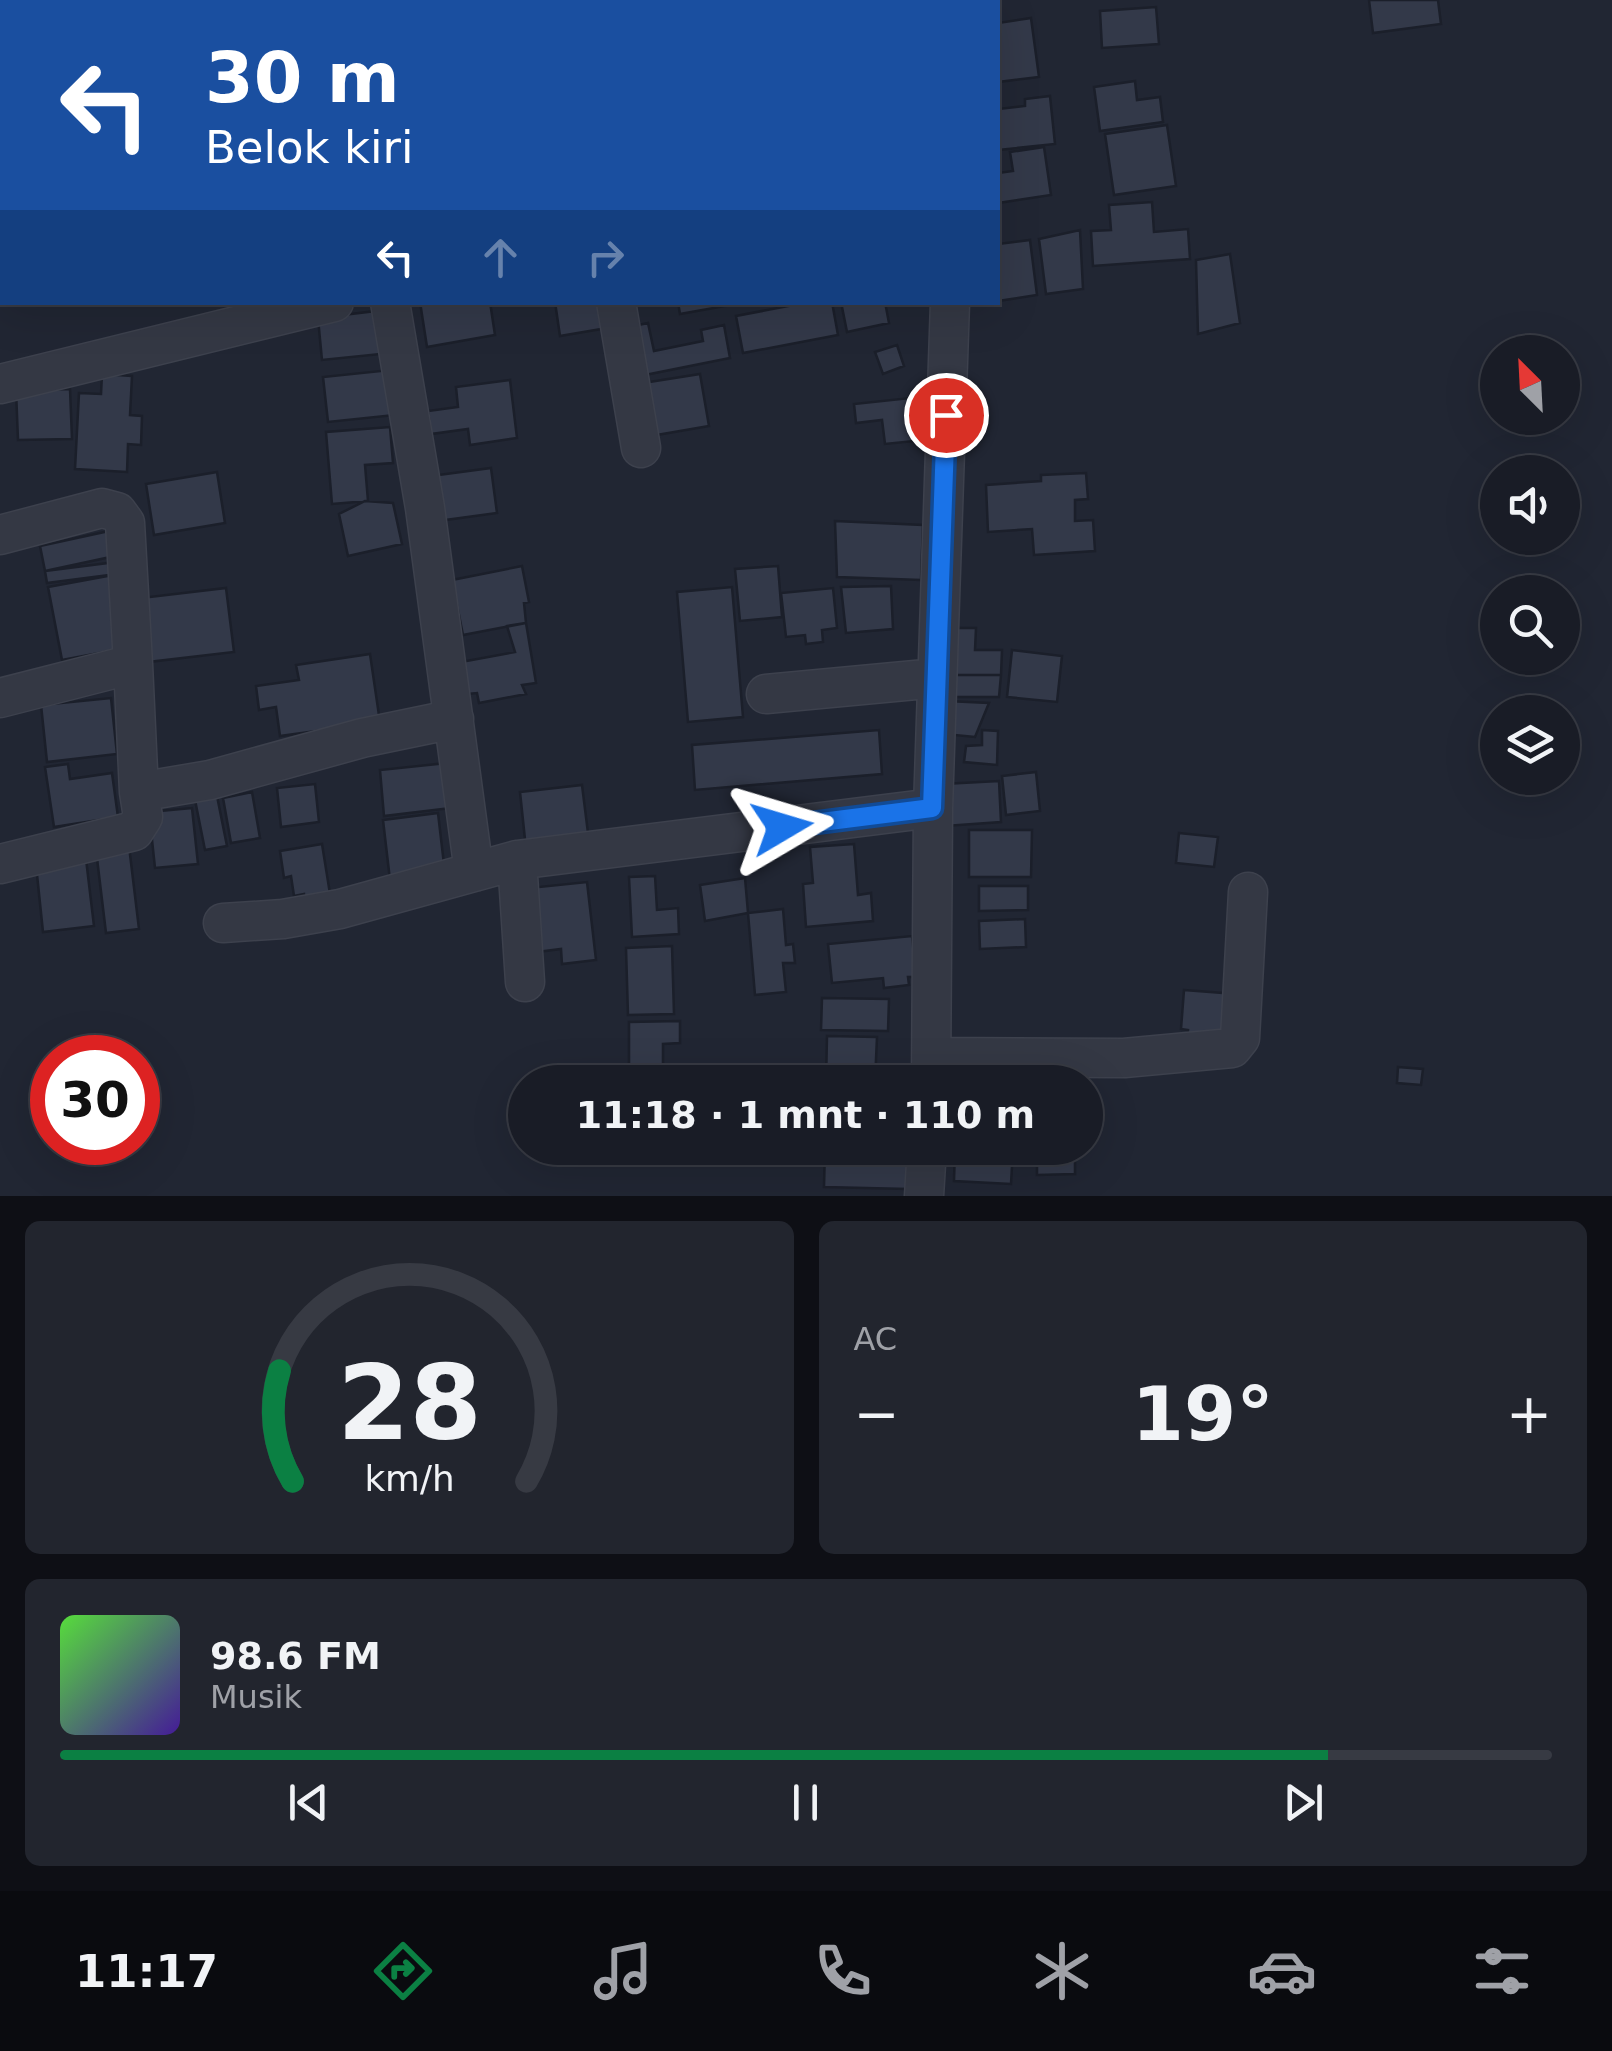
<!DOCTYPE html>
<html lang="id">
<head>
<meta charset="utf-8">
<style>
  :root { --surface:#191c26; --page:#22252e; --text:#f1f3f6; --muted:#9fa1a7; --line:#373a43; --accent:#0b8043 }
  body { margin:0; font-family:"DejaVu Sans",sans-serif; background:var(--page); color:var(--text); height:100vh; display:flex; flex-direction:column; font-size:38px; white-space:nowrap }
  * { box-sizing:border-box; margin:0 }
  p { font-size:32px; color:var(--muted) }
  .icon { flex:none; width:55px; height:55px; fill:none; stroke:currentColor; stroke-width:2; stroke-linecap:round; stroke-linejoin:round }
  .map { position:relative; height:1196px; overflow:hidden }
  .sheet { display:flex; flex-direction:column; gap:25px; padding:25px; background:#0e0f15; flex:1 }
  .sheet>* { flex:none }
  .banner { position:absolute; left:0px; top:0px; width:1000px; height:305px; box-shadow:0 10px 40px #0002,0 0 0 2px var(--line); background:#1a4fa0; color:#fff; overflow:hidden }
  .needle { width:65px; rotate:336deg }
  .controls { position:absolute; left:1480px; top:335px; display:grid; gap:20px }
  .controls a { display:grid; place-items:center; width:100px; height:100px; border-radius:50%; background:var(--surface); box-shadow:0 10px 40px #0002,0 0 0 2px var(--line); font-size:50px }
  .speed { position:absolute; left:30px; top:1035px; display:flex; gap:20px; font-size:50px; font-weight:700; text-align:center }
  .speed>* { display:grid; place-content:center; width:130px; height:130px; border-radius:50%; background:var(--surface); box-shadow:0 10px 40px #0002,0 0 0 2px var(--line); line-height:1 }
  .speed .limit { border:15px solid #d22; background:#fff; color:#111 }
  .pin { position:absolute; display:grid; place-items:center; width:85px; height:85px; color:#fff; margin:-42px; border:5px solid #fff; border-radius:50%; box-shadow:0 2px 10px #0007 }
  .me { position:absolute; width:110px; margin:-55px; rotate:83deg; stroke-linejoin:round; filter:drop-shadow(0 0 8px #0008) }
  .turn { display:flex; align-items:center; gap:35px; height:210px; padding:0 40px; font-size:45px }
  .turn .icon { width:130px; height:130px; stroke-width:2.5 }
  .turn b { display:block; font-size:70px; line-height:85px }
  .lanes { display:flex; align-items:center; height:95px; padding:0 40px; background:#0003; justify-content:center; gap:50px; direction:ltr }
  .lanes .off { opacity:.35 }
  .big { font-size:75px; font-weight:700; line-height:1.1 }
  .sheet .widget { flex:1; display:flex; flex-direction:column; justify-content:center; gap:15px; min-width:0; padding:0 35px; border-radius:15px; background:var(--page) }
  .sheet .dial { align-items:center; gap:0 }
  .dial svg { height:260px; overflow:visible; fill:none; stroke:var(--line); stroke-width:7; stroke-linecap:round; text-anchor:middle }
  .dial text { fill:var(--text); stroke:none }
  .song { display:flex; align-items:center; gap:30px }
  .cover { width:120px; height:120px; border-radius:15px; background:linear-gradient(135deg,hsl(110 70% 55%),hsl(260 70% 35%)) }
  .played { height:10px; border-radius:5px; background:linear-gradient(90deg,var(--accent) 85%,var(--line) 85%) }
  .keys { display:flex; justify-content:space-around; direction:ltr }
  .heat { display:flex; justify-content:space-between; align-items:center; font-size:55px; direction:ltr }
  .sheet .tiles { flex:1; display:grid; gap:25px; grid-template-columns:1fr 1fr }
  .widget:last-child { grid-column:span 2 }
  .trip { position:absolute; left:508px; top:1065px; width:595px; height:100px; border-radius:50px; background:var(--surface); box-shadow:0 10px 40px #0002,0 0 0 2px var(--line); font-weight:700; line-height:100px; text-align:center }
  .menu { display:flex; height:160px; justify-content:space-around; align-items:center; background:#0a0b0f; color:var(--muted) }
  .menu .icon { width:70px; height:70px }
  .menu .selected { color:var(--accent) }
  .menu b { font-size:45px; color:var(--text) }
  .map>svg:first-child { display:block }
  .building { fill:#333949; stroke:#1b1f2a; stroke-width:2.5 }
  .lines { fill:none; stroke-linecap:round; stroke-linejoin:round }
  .minor-casing { stroke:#3d414d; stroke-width:41 }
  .major-casing { stroke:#3d414d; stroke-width:51 }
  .minor { stroke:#343844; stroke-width:38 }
  .major { stroke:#525764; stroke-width:48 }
  .route-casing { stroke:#114b97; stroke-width:25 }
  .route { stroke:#1a73e8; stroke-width:18 }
</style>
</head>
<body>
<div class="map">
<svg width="1612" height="1196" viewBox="0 0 1612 1196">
  <rect width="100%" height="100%" fill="#212633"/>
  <path class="building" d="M19 0H97L98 2H19Z
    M506 0H552V2H506Z
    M654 0H721L722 2H655Z
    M822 0H868L869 2H822Z
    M1369 0H1438L1441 24 1373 33Z
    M1156 7 1159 44 1102 48 1100 11Z
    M1031 18 1039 77 998 82V23Z
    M1135 81 1137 100 1160 97 1163 122 1100 131 1094 87Z
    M1050 96 1055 144 998 150V109L1025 106V99Z
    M1167 125 1176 186 1114 195 1105 134Z
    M1044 147 1051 195 998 203V173L1013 171 1010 152Z
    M0 174H2L0 240Z
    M1152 202 1154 232 1188 229 1190 259 1093 266 1091 231 1111 230 1109 205Z
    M1080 230 1083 289 1046 294 1039 239Z
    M1030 240 1037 295 998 301V244Z
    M1230 254 1240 323 1198 334 1196 260Z
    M420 302H490L495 335 427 347Z
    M555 302H609L613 327 560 336Z
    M678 302H725V306L680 314Z
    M809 302H832L838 335 743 353 736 316Z
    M841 302H885L889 323 847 332Z
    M376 311 381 354 322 360 318 318Z
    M648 323 654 351 703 341 701 330 724 325 730 358 635 377 624 328Z
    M897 345 904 366 883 374 875 352Z
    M390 370 395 415 328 422 323 377Z
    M102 374 132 376 130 415 142 416 141 445 128 444 127 472 75 469 79 393 101 394Z
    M700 374 709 426 651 436 643 383Z
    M510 380 517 438 470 445 468 429 431 434 428 411 458 407 456 387Z
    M70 389 72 439 18 440 16 390Z
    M910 398 915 441 885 444 882 420 856 423 854 404Z
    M390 427 393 463 365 465 368 501 332 504 326 432Z
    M491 468 497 513 438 521 431 476Z
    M217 472 225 523 154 535 146 484Z
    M1086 473 1088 499 1075 500V521L1093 520 1095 551 1034 555 1032 529 988 532 986 485 1041 481V475Z
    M365 501 393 503 402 544 348 556 339 514Z
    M835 521 923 525 921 580 837 577Z
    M109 531 115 556 45 571 40 546Z
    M116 562 117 574 47 583 45 571Z
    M522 566 529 602 524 603 526 623 463 635 452 580Z
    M778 566 782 617 740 621 735 569Z
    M113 575 126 648 62 660 48 587Z
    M891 586 893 629 846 633 841 587Z
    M732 587 743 717 688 722 677 592Z
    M226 588 234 652 148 662 141 598Z
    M833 588 837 628 822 630 823 642 806 644 805 635 786 637 781 593Z
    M526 623 536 683 522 685 526 694 479 703 477 693 467 694 461 662 515 652 507 626Z
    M950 628H976L975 650H1002L1001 675H950Z
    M1012 650 1062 656 1057 702 1007 697Z
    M370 654 381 729 318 738 317 731 280 736 276 707 259 710 256 686 299 680 296 665Z
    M950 675H1001L999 697H952Z
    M111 698 117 754 47 762 41 705Z
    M947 701 989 703 975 737 944 734Z
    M879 730 882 774 695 790 692 745Z
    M982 730 998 731 997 765 964 762 966 746 982 745Z
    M447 763 451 808 384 816 380 770Z
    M68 764 70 779 112 773 118 817 54 827 45 767Z
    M1036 772 1040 811 1006 815 1002 776Z
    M999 781 1001 822 945 826 943 784Z
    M315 784 319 822 281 827 277 788Z
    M582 785 589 841 526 849 520 792Z
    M252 792 260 838 231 843 223 798Z
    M217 796 227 846 205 850 195 800Z
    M192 808 198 864 155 868 149 812Z
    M438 813 445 873 390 880 383 820Z
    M969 830H1032L1031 877H969Z
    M1179 833 1218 837 1214 867 1176 863Z
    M322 844 331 900 305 904 304 894 294 896 291 876 284 878 280 851Z
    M854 844 858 895 871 893 873 921 806 927 803 884 813 883 810 847Z
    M129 846 139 929 106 933 96 850Z
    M86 859 94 926 43 932 36 865Z
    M655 876 657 910 678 908 679 934 632 937 629 877Z
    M745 878 748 913 705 921 700 885Z
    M587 882 596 960 562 964 561 949 537 952 529 888Z
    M979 886H1028V910L979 911Z
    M783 909 786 945 793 944 795 963H783L786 992 755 995 748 913Z
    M1025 919 1026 947 980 949 979 921Z
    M912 936 916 977H908L909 985 884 988 883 978 832 983 828 944Z
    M672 946 674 1014 628 1015 626 948Z
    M1184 990 1236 994 1233 1042 1187 1040 1188 1030 1181 1029Z
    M822 998 889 999 888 1031 821 1030Z
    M680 1021V1043L663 1044V1082H629V1022Z
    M827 1036 877 1037 875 1082H826Z
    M1398 1067 1423 1069 1421 1085 1397 1083Z
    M825 1148H909L908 1189 824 1187Z
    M955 1148H1013L1011 1184 954 1181Z
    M1027 1148H1075V1174L1037 1175V1164H1027Z"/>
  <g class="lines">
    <defs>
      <path id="minor" d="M740 0V2
        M976 2 977 0
        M390 302 425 508 474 872
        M616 302 641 448
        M0 384 334 302
        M0 535 102 508 117 512 125 523 133 664 0 698
        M133 664 139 792 210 780 362 738 454 719
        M766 694 937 678
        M517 860 525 982
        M0 864 134 831 143 817 139 792
        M223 923 283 919 340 909 517 860 933 808
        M933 1057 1124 1058 1232 1048 1240 1038 1248 892
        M931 1082 933 808 950 302
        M924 1196 927 1148"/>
      <path id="major" d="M307 2 318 0
        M0 73H2"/>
    </defs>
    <use href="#minor" class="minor-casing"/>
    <use href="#major" class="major-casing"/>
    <use href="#minor" class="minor"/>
    <use href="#major" class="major"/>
  </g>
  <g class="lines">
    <defs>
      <path id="route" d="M782 827 932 808 946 415"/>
    </defs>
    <use href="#route" class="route-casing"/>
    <use href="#route" class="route"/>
  </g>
</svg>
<div class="controls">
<a><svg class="needle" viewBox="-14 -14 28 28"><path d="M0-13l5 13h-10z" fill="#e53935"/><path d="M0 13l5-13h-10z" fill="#9fa1a7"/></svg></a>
<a><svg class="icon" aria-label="sound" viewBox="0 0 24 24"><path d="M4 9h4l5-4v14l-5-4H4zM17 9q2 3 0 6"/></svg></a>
<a><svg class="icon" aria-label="search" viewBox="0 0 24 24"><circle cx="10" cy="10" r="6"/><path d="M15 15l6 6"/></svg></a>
<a><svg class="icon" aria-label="layers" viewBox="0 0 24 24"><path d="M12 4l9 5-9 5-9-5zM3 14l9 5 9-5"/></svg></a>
</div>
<div class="speed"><div class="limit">30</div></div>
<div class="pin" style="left:946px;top:415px;background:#d93025"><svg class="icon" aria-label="arrive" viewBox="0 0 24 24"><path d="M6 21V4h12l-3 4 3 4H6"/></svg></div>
<svg class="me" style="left:782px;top:827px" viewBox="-20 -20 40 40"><path d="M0-17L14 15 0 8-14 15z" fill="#1a73e8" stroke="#fff" stroke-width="4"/></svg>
<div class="trip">11:18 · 1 mnt · 110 m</div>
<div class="banner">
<div class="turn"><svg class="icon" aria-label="left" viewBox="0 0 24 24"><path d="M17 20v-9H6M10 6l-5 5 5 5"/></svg><div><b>30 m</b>Belok kiri</div></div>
<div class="lanes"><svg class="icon" aria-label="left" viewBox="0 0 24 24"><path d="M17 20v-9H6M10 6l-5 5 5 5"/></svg><svg class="icon off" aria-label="ahead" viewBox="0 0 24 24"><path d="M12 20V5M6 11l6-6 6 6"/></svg><svg class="icon off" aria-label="right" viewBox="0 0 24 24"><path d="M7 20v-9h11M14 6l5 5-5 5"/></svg></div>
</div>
</div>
<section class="sheet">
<div class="tiles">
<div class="widget dial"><svg viewBox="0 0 100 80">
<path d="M14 69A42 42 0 1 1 86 69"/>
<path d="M14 69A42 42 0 0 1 10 35" stroke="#0b8043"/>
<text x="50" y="56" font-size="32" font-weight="700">28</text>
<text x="50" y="72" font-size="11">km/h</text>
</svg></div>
<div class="widget"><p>AC</p>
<div class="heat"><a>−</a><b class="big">19°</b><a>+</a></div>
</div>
<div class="widget">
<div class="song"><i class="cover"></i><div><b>98.6 FM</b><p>Musik</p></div></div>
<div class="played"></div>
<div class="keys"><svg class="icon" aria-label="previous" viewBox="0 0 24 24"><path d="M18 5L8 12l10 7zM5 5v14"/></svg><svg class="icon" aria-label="pause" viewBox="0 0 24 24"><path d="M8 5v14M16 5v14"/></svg><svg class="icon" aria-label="next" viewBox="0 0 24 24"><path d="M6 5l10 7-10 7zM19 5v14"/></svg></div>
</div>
</div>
</section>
<nav class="menu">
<b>11:17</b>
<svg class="icon selected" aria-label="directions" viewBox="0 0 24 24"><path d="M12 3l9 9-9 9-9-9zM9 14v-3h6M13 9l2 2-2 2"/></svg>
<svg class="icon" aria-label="music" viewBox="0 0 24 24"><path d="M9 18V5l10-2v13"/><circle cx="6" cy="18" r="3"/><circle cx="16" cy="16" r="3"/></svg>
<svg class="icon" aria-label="phone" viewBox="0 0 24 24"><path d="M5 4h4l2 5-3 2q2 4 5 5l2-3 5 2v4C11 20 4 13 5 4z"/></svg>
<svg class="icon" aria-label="climate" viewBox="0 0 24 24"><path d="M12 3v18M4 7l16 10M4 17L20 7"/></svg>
<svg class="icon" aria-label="car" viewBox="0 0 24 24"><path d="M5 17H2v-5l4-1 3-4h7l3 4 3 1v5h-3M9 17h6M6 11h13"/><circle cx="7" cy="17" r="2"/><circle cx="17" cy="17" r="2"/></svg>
<svg class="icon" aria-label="filters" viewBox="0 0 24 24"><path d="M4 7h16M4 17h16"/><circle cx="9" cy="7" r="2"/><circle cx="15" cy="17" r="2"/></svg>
</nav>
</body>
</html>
